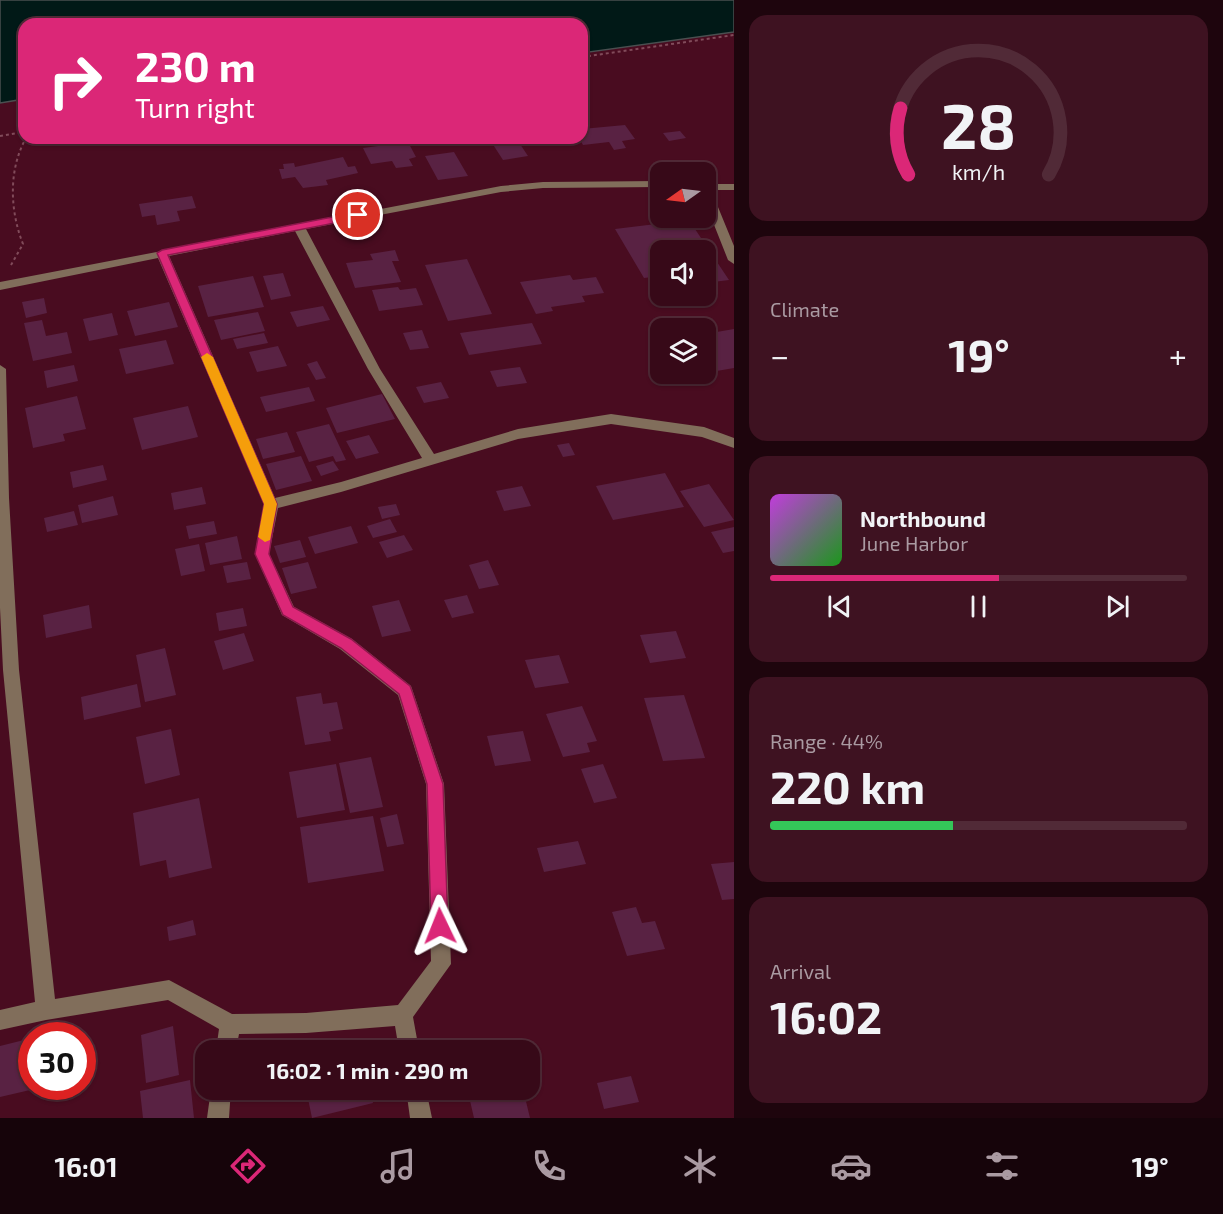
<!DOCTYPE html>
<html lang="en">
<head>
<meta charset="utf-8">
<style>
  :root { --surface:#370918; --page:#3e1221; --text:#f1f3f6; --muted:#aa9aa2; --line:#512a37; --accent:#db2777 }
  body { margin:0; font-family:"Exo 2",sans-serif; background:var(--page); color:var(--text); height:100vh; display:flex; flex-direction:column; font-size:22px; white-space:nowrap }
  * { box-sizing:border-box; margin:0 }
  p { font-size:20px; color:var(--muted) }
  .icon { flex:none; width:33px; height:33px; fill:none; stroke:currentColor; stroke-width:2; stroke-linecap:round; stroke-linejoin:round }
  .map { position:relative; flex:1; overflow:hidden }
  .details { display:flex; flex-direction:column; gap:15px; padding:15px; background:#1e050d; width:489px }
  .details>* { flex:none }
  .guide { position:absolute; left:18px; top:18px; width:570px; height:126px; border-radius:18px; box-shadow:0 2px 4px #0004,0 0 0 2px var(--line); background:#db2777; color:#fff; overflow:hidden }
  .needle { width:39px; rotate:256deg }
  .buttons { position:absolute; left:650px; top:162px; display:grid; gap:12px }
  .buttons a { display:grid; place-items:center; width:66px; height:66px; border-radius:12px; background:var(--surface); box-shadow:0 2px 4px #0004,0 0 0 2px var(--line); font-size:30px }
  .speed { position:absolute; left:18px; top:1022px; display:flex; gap:12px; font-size:30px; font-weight:700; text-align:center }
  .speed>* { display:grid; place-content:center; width:78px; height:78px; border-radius:50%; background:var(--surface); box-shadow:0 2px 4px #0004,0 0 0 2px var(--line); line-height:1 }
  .speed .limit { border:9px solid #d22; background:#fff; color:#111 }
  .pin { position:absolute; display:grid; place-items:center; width:51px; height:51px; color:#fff; margin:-26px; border:3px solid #fff; border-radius:50%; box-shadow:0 2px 6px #0007 }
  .me { position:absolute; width:66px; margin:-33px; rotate:358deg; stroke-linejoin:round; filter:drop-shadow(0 0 4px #0008) }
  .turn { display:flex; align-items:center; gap:21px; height:126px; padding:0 18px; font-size:27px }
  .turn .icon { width:78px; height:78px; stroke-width:2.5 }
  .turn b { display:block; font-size:42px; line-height:51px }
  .big { font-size:45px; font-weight:700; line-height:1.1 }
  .details .card { flex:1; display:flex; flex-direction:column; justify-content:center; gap:9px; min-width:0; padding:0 21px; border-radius:18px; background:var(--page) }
  .details .dial { align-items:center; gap:0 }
  .dial svg { height:156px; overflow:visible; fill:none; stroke:var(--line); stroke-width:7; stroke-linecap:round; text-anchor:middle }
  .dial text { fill:var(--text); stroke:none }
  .song { display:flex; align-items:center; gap:18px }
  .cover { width:72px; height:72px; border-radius:9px; background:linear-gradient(135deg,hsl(290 70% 55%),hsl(120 70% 35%)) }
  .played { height:6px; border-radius:3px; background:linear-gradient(90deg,var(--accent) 55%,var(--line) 55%) }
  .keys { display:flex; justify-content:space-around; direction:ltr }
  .heat { display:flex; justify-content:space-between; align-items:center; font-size:33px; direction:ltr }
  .charge { height:9px; border-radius:4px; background:linear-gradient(90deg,#34c759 44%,var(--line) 0) }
  .trip { position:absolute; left:195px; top:1040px; width:345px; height:60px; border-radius:18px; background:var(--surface); box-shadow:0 2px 4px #0004,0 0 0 2px var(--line); font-weight:700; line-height:60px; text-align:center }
  .tabs { display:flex; height:96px; justify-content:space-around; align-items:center; background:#16040a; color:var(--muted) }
  .tabs .icon { width:42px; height:42px }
  .tabs .current { color:var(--accent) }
  .tabs b { font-size:27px; color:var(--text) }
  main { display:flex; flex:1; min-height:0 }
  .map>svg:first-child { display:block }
  .water { fill:#011917; stroke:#4a4f50; stroke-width:1.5 }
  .building { fill:#592243 }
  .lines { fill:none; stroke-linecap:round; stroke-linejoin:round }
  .path { stroke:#814b5a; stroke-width:2; stroke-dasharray:3 3; stroke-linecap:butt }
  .minor { fill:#816e5b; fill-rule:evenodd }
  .route { fill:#db2777; stroke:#8e194d; stroke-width:1.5 }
  .slow { fill:#f59e0b }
</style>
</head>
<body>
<main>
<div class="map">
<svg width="734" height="1118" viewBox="0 0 734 1118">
  <rect width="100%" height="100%" fill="#490c20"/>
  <path class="water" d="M0 0H734V32L582 53V24H24V99L0 103Z"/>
  <path class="building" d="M625 125 635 139 622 141 626 148 614 150 609 142 583 145 579 138H582V129Z
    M680 131 686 138 669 141 663 133Z
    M501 138H516L528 156 503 160 490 140Z
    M408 142 416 157 409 159 413 166 396 168 392 161 371 164 363 148Z
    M454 152 468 176 438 180 425 156Z
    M343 157 348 167 355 166 358 173 326 180 328 185 303 188 295 177 282 179 279 169H284L283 164 294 163 295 167Z
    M192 196 196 208 177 211 180 221 157 225 155 215 142 217 139 204Z
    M689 220 729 280 705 283V250H660V276L644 278 615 229Z
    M395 250 399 261H392L401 282 355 288 346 263 373 260 370 254Z
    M467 259 492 314 448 321 425 265Z
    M283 273 291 296 271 300 263 276Z
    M570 275 573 280 596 277 604 293 582 296 585 302 551 307 553 311 536 314 520 282Z
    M253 276 264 307 208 317 198 286Z
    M398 287 400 290 416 288 423 305 379 311 372 290Z
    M44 298 47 313 26 318 22 302Z
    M169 302 178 327 135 336 127 311Z
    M323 306 330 320 297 327 290 312Z
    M258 312 265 331 221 340 214 320Z
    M112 313 118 335 89 341 83 319Z
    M42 320 46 336 67 332 72 353 33 361 24 323Z
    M532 323 542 344 469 355 460 333Z
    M734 329V368L705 373V334Z
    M422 330 429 348 410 350 403 333Z
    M264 333 268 343 237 349 233 339Z
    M166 340 174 364 126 374 119 349Z
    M278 346 287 366 257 372 249 352Z
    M317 361 326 378 316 380 307 364Z
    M74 365 78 381 47 388 44 371Z
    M520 367 527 383 497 387 490 371Z
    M441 382 449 398 424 403 416 387Z
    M309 387 315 401 266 412 260 397Z
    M382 394 395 419 337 433 326 408Z
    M77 396 86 429 63 434 65 441 33 448 25 408Z
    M188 406 198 437 142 450 133 418Z
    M329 424 346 460 336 462 333 456 309 462 296 432Z
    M287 432 295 452 263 459 256 439Z
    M369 435 379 453 356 459 346 441Z
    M569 443 575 455 563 457 557 445Z
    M301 456 312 481 276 490 266 464Z
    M333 461 339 470 321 476 316 466Z
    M103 465 107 480 73 488 70 472Z
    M665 473 684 507 613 520 596 486Z
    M709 484 734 520 704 527 680 491Z
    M522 486 531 506 504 511 496 491Z
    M202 487 206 504 174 510 171 493Z
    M113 496 118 515 82 523 78 505Z
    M396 504 400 515 382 519 378 507Z
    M74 511 78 525 47 532 44 518Z
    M390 519 397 532 373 538 367 526Z
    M214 521 217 534 189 539 186 526Z
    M351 526 358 543 315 554 308 537Z
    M734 527V551L723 553 711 532Z
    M404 535 413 550 387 558 379 542Z
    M237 536 242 559 210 565 205 543Z
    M300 540 306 557 280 563 274 546Z
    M199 544 205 571 181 576 175 549Z
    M488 560 499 585 479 589 469 565Z
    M247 562 251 579 227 583 223 566Z
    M308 562 317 588 291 594 282 568Z
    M467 595 474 613 452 618 444 600Z
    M399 600 411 631 382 637 372 606Z
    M89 605 92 628 46 638 43 615Z
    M243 608 247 626 219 631 216 613Z
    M676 631 686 658 650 663 640 635Z
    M244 633 254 661 223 670 214 641Z
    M165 648 176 695 145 702 136 655Z
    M559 655 569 683 535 688 525 660Z
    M137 684 141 707 84 720 81 697Z
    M321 693 323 704 337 702 343 729 329 732 331 741 305 745 296 697Z
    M684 695 705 758 663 761 644 698Z
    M582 706 597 741 587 743 590 752 563 757 546 714Z
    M171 729 180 775 145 784 136 737Z
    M523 731 531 761 495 766 487 736Z
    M371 757 383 807 350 813 339 763Z
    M336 764 345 810 297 818 289 772Z
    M603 764 617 798 594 803 581 769Z
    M199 798 212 868 169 878 166 860 140 866 133 813Z
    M397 814 404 844 387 847 380 818Z
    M373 816 384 871 308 883 300 827Z
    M578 841 586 864 544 872 537 848Z
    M734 862V899L722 900 711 864Z
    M636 907 642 923 655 921 665 949 627 956 612 912Z
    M193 920 196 935 169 941 167 927Z
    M173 1026 179 1075 146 1083 141 1035Z
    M32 1038V1086L43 1087 0 1097V1046Z
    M631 1076 639 1102 604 1109 597 1083Z
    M190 1080 194 1118H143L140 1091Z
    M306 1089H370L373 1103 312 1118Z
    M483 1089H523L530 1118H474L468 1092Z"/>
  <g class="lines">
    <path class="path" d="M582 57 734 35
      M0 136 24 132
      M11 265 23 244C10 211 8 170 26 138"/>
    <path class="minor" d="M660 181V187L543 188 501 192 306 229 380 369 434 454 518 429 611 414 704 427 734 438V448L702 437 611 424 518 439 341 492 278 508 269 554 294 607 352 639 411 686 444 784 451 964 413 1017 419 1050H399L395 1026 306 1033 239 1034 236 1050H216L219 1029 168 1000 46 1020 0 1030V1010L35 1002 3 670 0 608V365L6 369 9 498 19 670 55 999 169 980 232 1014 306 1013 398 1005 431 961 426 784 398 695 340 649 282 615 255 554 264 504 158 258 0 290V282L501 186 543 182ZM295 231 368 369 422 458 341 482 275 498 169 256Z
      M705 184H734V190H711L734 246V264L728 260 705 202Z
      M211 1089H231L229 1118H207Z
      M406 1089H426L432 1118H410Z"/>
  </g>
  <path class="route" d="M358 212 361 213V218L168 255 277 504 269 554 293 607 351 639 410 686 412 691 443 784 448 926 446 932 440 934 434 932 431 926 427 784 399 694 341 648 283 615 255 554 264 504 157 253 162 250Z"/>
  <path class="slow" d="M207 353 213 357 277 504 270 540 265 542 258 537 264 504 201 357Z"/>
</svg>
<div class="buttons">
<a><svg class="needle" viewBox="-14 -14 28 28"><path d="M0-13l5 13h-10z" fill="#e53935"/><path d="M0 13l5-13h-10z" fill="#aa9aa2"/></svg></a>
<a><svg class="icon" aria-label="sound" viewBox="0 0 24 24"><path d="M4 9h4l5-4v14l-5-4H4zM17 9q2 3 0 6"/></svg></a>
<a><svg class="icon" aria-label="layers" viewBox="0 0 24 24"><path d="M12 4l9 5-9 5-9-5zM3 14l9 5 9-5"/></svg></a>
</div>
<div class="speed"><div class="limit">30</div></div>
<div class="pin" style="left:358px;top:215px;background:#d93025"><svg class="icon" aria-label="arrive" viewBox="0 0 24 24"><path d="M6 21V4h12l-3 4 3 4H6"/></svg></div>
<svg class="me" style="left:440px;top:926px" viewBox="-20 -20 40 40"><path d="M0-17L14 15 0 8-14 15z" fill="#db2777" stroke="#fff" stroke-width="4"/></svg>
<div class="trip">16:02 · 1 min · 290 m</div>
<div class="guide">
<div class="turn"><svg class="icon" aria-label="right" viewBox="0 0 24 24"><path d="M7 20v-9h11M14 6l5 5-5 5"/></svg><div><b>230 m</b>Turn right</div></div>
</div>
</div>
<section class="details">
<div class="card dial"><svg viewBox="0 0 100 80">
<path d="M14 69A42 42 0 1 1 86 69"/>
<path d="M14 69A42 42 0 0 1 10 35" stroke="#db2777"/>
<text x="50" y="56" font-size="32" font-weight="700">28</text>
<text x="50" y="72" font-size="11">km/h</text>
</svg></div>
<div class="card"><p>Climate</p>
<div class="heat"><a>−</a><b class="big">19°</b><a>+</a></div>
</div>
<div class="card">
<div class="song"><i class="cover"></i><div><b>Northbound</b><p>June Harbor</p></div></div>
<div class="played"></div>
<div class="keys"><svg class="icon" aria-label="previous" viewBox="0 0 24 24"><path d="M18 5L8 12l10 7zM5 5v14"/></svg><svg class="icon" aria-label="pause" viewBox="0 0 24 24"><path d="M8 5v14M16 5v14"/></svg><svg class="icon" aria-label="next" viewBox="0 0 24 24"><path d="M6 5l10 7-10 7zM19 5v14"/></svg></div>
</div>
<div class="card"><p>Range · 44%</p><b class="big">220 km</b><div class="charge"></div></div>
<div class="card"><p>Arrival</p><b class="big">16:02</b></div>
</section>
</main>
<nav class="tabs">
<b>16:01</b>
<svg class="icon current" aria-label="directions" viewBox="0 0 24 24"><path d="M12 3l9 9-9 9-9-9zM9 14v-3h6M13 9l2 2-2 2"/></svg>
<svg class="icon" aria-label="music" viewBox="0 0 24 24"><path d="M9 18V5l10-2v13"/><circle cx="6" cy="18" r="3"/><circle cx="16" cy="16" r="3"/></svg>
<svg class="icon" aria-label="phone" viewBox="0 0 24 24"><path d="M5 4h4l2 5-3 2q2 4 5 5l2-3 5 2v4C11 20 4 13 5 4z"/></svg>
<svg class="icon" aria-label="climate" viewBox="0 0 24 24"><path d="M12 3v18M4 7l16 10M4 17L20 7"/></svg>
<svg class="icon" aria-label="car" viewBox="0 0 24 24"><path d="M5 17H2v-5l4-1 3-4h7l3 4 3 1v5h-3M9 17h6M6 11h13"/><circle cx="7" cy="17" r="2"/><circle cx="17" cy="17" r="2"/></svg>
<svg class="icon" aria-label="filters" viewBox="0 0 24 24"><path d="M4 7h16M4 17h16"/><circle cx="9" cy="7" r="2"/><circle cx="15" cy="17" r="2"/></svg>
<b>19°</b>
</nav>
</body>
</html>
